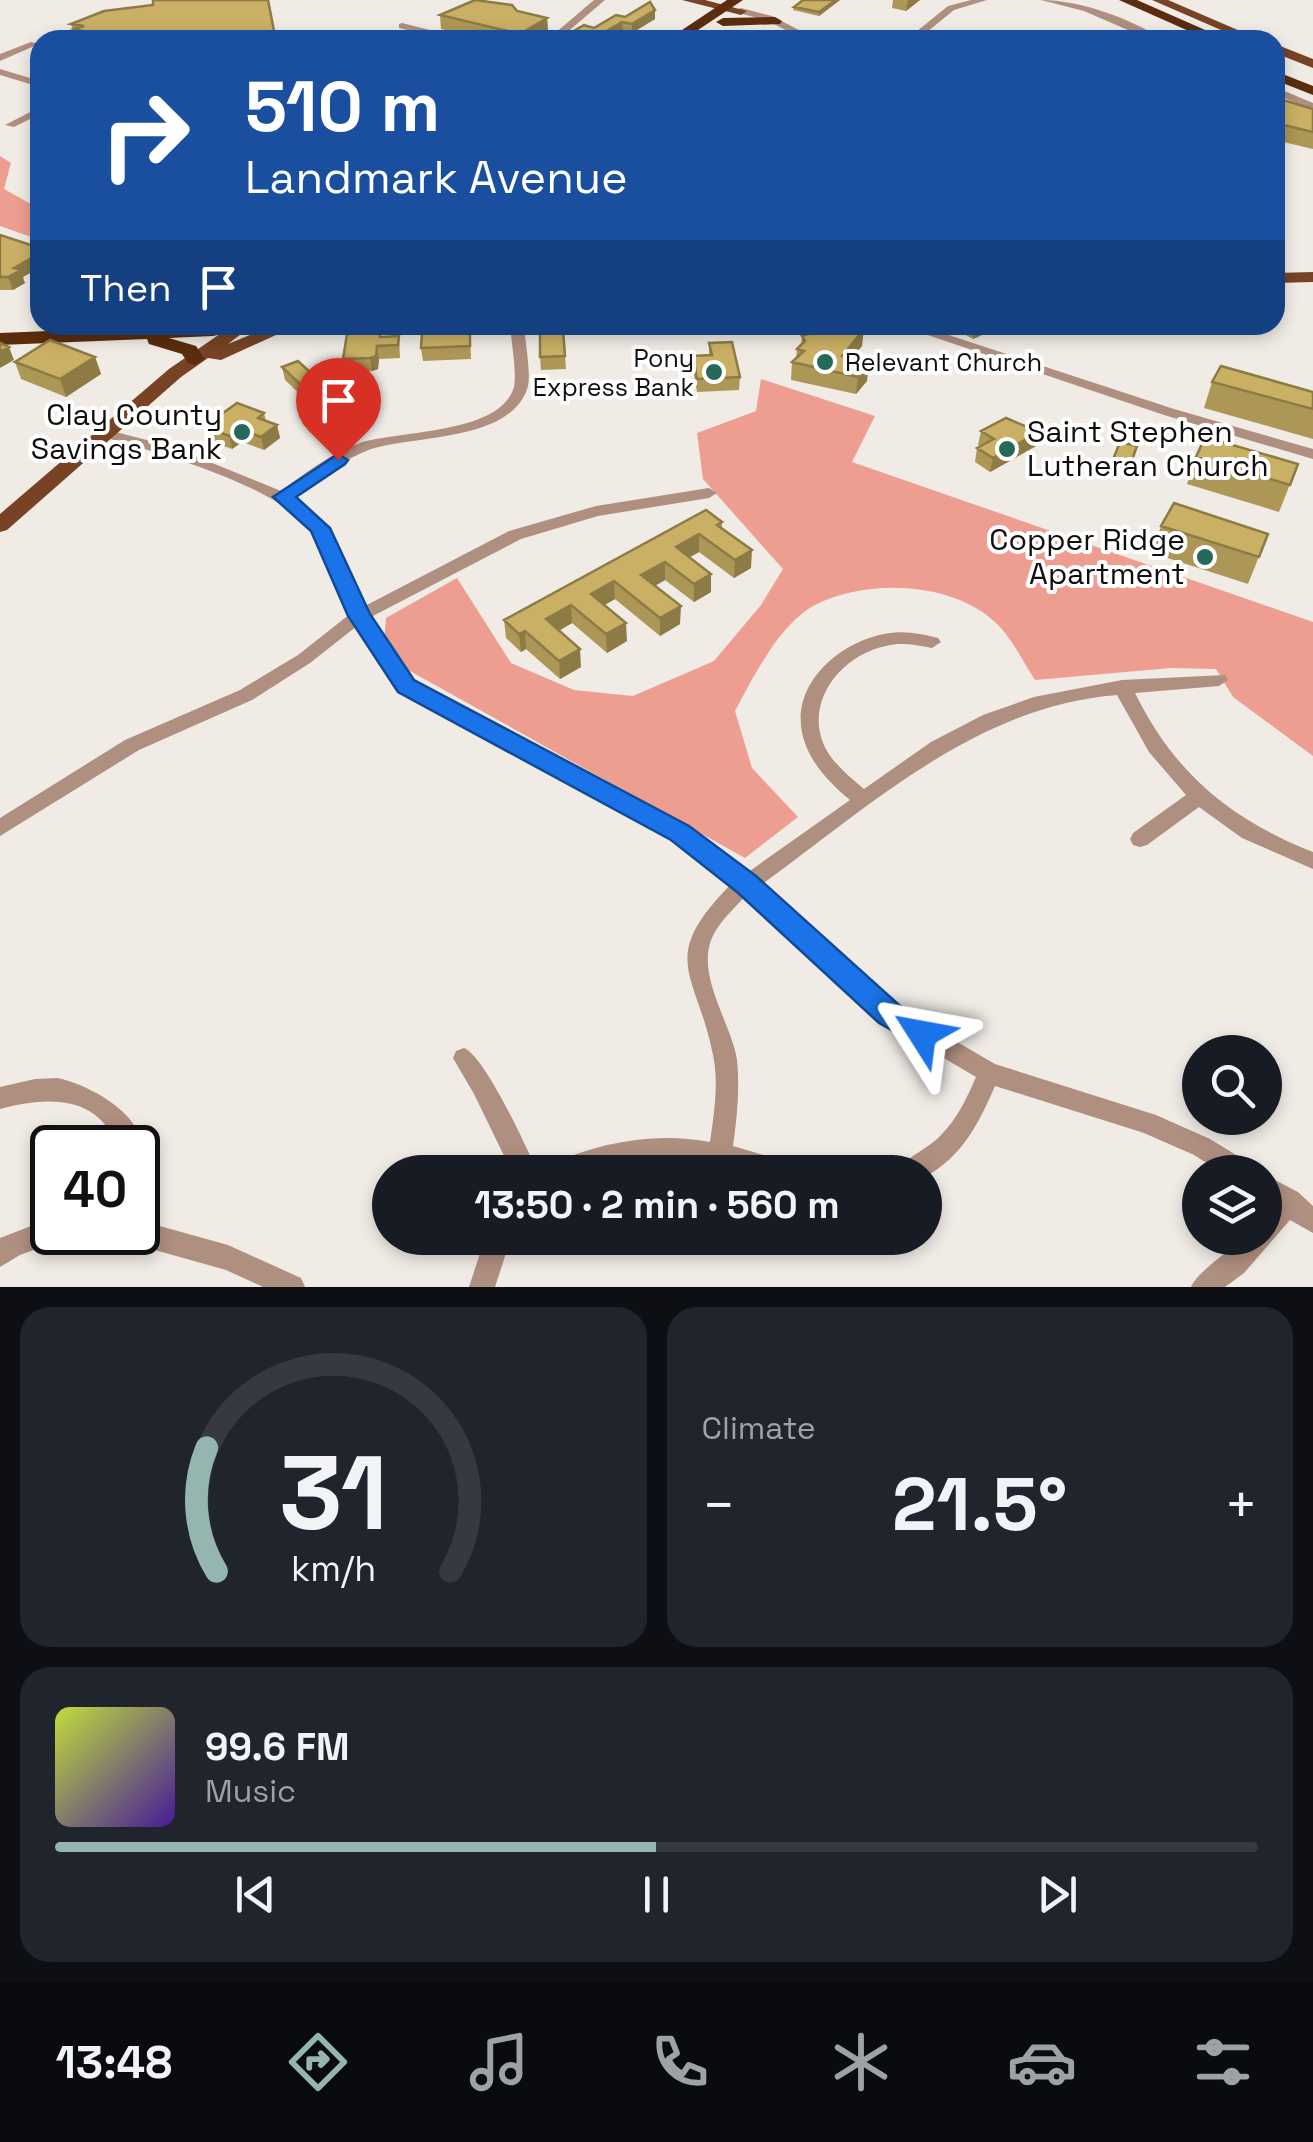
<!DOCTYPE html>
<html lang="en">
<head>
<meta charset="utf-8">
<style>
  :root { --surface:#171b24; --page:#20242c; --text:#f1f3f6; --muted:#9ea1a6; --line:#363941; --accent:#95b5b0 }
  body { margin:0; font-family:"Space Grotesk",sans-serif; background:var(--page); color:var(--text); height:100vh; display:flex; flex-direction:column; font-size:38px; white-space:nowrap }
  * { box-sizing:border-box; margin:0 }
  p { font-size:32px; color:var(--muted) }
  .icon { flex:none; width:55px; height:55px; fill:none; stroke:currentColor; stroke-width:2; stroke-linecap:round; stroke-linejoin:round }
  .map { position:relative; height:1287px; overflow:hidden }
  .side { display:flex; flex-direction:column; gap:20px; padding:20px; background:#0d0f14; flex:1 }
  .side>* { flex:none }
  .banner { position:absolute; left:30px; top:30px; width:1255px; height:305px; border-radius:30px; box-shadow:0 5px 15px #0003; background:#1a4fa0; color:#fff; overflow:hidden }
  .tools { position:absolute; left:1182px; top:1035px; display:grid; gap:20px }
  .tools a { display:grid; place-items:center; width:100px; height:100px; border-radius:50%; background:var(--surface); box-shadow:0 5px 15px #0003; font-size:50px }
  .speed { position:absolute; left:30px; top:1125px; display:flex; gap:20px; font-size:50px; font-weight:700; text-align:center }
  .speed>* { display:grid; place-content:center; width:130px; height:130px; border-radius:50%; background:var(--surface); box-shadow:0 5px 15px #0003; line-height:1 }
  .speed .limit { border:5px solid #111; border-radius:15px; background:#fff; color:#111 }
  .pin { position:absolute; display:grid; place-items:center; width:85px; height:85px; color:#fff; margin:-102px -42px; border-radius:50% 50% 50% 0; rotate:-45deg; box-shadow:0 0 10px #0007 }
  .pin .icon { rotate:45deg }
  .me { position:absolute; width:110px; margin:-55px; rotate:304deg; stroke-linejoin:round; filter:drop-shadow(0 0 8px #0008) }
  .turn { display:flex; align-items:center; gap:35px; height:210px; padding:0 50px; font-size:45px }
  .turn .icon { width:130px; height:130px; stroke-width:2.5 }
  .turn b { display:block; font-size:70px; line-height:85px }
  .then { display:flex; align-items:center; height:95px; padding:0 50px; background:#0003; gap:20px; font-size:38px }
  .big { font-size:75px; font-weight:700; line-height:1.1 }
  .side .tile { flex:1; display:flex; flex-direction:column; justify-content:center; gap:15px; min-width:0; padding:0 35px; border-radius:30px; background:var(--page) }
  .side .dial { align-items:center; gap:0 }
  .dial svg { height:260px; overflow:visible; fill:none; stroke:var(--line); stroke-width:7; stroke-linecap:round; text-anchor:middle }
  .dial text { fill:var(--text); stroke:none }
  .song { display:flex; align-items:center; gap:30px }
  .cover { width:120px; height:120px; border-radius:15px; background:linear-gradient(135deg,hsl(70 70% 55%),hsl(260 70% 35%)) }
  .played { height:10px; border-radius:5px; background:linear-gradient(90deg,var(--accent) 50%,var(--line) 50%) }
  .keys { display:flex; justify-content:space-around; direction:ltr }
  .heat { display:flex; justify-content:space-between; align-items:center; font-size:55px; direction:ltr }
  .side .tiles { flex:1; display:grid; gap:20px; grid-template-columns:1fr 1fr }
  .tile:last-child { grid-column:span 2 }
  .trip { position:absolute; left:372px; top:1155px; width:570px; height:100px; border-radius:50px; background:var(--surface); box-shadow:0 5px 15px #0003; font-weight:700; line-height:100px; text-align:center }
  .tab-bar { display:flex; height:160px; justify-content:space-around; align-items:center; background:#090b0e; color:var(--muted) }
  .tab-bar .icon { width:70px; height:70px }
  .tab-bar .current { color:var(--accent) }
  .tab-bar b { font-size:45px; color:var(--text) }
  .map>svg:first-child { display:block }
  .forest { fill:#ee9d91 }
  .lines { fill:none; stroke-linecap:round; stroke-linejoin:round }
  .minor { fill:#af8f7f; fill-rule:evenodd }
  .major { fill:#774324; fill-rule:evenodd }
  .highway { fill:#5b2c0e; fill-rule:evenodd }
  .wall { fill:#ad9756 }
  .shaded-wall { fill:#8d7b46 }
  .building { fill:#c9b064; stroke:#8d7b46; stroke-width:2.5 }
  .route { fill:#1a73e8; stroke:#114b97; stroke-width:2.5 }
  .poi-dot { fill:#25695a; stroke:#fff; stroke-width:4 }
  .labels { text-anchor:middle; stroke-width:8; stroke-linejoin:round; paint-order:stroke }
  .far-poi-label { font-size:25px; fill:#0f0e0c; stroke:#fff; text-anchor:end }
  .poi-label { font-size:30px; fill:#0f0e0c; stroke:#fff; text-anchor:end }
</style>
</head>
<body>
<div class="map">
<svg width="1313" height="1287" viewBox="0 0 1313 1287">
  <rect width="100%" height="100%" fill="#f0ebe5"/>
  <path class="forest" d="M0 156 11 163 4 189 40 209V240L0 226Z
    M761 379 875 416 852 462 1313 622V756L1233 697 1216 669 1171 668 1035 680C1023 662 1012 638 996 623 953 581 864 578 813 606 778 626 753 678 735 711L752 768 798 817 745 858 383 656 386 618 457 578 511 663 574 690 633 696 714 661 761 605 783 569 703 479 697 433 756 411Z"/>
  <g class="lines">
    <path class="minor" d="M594 0H605L558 40H547Z
      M971 0H987L954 10 917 40H906L948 6Z
      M1041 0C1080 0 1132 19 1164 40H1151L1084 11Z
      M741 8 772 16 818 40H805L766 20 738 13V9Z
      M402 23 462 38 464 40H447L399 28V24Z
      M31 42 39 44 0 61V54Z
      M0 69 40 81V87L0 75Z
      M1275 87 1313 103V110L1275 94Z
      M40 107V114L14 127 5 125Z
      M510 325H524C525 340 531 373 528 386 513 442 413 435 371 449 342 460 318 479 293 497L328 528 363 607 509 531 596 506 709 488 717 493 709 498 598 516 521 539 369 618 412 681 687 827 747 873 850 800C832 785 815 768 806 746 784 691 834 644 884 634 902 630 920 633 938 638L941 642 932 648C916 645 902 642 886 646 840 655 801 705 827 751 836 766 851 778 864 789L931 742 983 715 1034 697 1122 680 1225 675 1228 680 1219 686 1135 693C1175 774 1230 819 1313 852V869L1242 838 1199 807 1147 845 1140 847 1133 845 1130 839 1133 833 1186 795 1149 752 1117 695C977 706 870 806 761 885L897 1007 995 1064 1156 1115 1210 1139 1251 1164 1254 1172H1221L1194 1155 1144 1133 995 1086C979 1123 962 1157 925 1177V1172H898C904 1157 929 1149 941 1135 957 1119 967 1098 976 1077L881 1021 745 896C736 907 722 919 715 932 692 971 731 1021 737 1060 740 1089 737 1117 733 1146L793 1164 796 1172H747L672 1161 614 1165 587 1172H548L551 1164C603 1142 654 1132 710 1142 714 1114 719 1083 713 1055 696 970 657 960 731 884L673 839 400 691 357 626 310 663 252 700 139 750 0 836V818L125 740 240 690 298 655 350 614C340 593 325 545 311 529 274 485 155 451 99 436V430L104 429 170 446 281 491C306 473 331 453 360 443 399 430 500 435 514 387 517 373 511 340 510 325Z
      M898 325H918L1174 409 1313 449V459L1164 415Z
      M464 1048C484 1055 528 1149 537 1172H512L474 1094 453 1058 456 1051Z
      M57 1078C86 1083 154 1118 138 1156V1148H117C100 1093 44 1097 0 1109V1087L35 1079Z
      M1265 1175 1298 1192 1313 1206V1233L1290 1220 1244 1273 1225 1287H1191C1197 1272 1229 1252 1242 1238H1265V1211L1270 1205 1265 1202Z
      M52 1218V1232H64L61 1240 20 1255 0 1267V1238Z
      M138 1220 228 1245 301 1278 305 1287H263L226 1270 137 1245 128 1241 125 1232H138Z
      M485 1238H511L495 1287H469Z"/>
    <path class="major" d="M682 0H705L747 11 741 15Z
      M1152 0H1168L1261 40H1244Z
      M1275 44 1313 59V68L1275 53Z
      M1313 272V282L1275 283V273Z
      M233 325H253L228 344 274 325H298L221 360 208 358 181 377 7 530 0 532V514L169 369Z"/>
    <path class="highway" d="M727 0H743L683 40H667Z
      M1119 0H1137L1228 40H1209Z
      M775 17 782 21 780 24 723 26 716 22 723 18Z
      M1275 71 1313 86V95L1275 80Z
      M195 325H249L246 329 213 336 169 338 196 346 205 359 195 365 188 363 182 354 149 344 147 339 0 345V333Z"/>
  </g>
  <path class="wall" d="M840 0 819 16 793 10 794 7Z
    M893 0H920L906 11 892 8Z
    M517 11 547 18 548 32 535 40H486L441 29 440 15Z
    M625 17 655 19 632 33 623 31 608 40H560Z
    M71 24 275 40H78L76 35 74 34Z
    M1275 106 1313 109V149L1275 140Z
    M0 235 25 283 13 290H0Z
    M948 325H994L993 330 973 339Z
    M1077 325H1141L1138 334 1077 328Z
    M563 329 566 369 541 370 540 357Z
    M470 331 471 359 423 361 421 348Z
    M399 336 400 358 379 359 378 369 372 371 345 372 343 359 381 337Z
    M802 336 862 346 851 359 867 381 856 394 791 380 792 362 796 359 797 349 801 345Z
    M709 343 740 377 739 390 697 392 693 369V356L709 355Z
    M95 357 101 374 66 397 21 379 15 362Z
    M282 367 328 401 317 405 311 399 307 401 285 380Z
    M1212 382 1313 392V439L1204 408Z
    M264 413 266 421 277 425 280 438 264 450 242 442 232 449 212 442 208 424Z
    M981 431 1036 446 990 472 975 462 977 448 981 446 978 445Z
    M1137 446 1127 475 1109 471 1112 462Z
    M1196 457 1298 464 1279 512 1187 484Z
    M722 522V528L751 568 734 578 699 552 690 557 711 574V592L694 602 665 580 655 586 680 624 660 636 615 599 605 605 627 641 607 653 572 623 559 631 581 667 560 679 526 649 521 652 506 638 504 620Z
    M1161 526 1268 534 1248 584 1152 553Z"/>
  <path class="shaded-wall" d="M836 0H840L819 16V12Z
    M908 0H920L906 11Z
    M655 10V19L632 33V24Z
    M547 18 548 32 535 40H521L520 34Z
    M622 22 623 31 608 40H591Z
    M153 32 155 40H135Z
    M40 253V268L23 277 25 283 13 290 8 277 14 268Z
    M978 325H994L993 330 973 339 975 326Z
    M864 329 862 346 840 373 842 356Z
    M377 346 379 359 378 369 372 371 370 358Z
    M9 347 14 360 0 368V352Z
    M95 357 101 374 66 397 60 379Z
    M869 364 867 381 856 394 858 377Z
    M308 386 311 399 307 401 304 388Z
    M326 387 328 401 317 405 314 392Z
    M277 425 280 438 264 450 261 437Z
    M239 429 242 442 232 449 229 436Z
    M1039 432 1036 446 990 472 993 458Z
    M699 534V552L676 565V547Z
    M752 550 751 568 734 578 735 560Z
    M665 562V580L642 593 641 575Z
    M711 574V592L694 602V584Z
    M614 581 615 599 592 612 591 594Z
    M571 605 572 623 547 637 546 619Z
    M681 606 680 624 660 636V618Z
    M626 623 627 641 607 653 606 634Z
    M525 631 526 649 521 652 519 634Z
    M580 649 581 667 560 679 559 661Z"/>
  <path class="building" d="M153 0H268L275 36 262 38V40H152L153 32 135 40H116L74 29 84 26 71 24 104 11 153 5Z
    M475 0 512 5 517 11 547 18 520 34 440 15Z
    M803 0H836L819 12 794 7Z
    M650 2 655 10 632 24 622 22 591 40 560 39 584 25 594 28 616 15 625 17Z
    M1280 99 1313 109V132L1275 123V106Z
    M0 235 40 248V253L14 268 21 270 8 277H0Z
    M828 325H851L864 329 842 356 869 364 858 377 792 362 804 351 797 349 805 341 802 336 822 330Z
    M563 329 565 356 540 357V333Z
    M470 331V346L421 348 422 333Z
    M380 332V337L399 336 398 345 377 346 376 356 370 358 343 359 347 334Z
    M50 340 95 357 60 379 15 362Z
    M732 342 740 377 697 379 693 356 712 355 709 343Z
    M0 343 9 347 0 352Z
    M298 361 326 387 314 392 308 386 304 388 282 367Z
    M1221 366 1313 392V409L1212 382Z
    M237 403 264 413 258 418 277 425 261 437 239 429 229 436 209 428 212 425 208 424Z
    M1006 418 1039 432 993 458 977 448 994 439 981 431Z
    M1205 437 1298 464 1290 485 1196 457Z
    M1120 442 1137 446 1130 466 1112 462Z
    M1174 503 1268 534 1259 557 1161 526Z
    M706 510 722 522 717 525 752 550 735 560 699 534 676 547 711 574 694 584 665 562 641 575 681 606 660 618 614 581 591 594 626 623 606 634 571 605 546 619 580 649 559 661 525 631 519 634 504 620Z"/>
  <path class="route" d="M338 454 348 460 345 464 296 497 330 528 370 614 414 680 689 826 756 876 899 1005 933 1025 937 1034 933 1043 922 1047 879 1023 737 892 671 840 398 692 348 616 311 531 273 497Z"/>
  <g class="poi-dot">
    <circle cx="825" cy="362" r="10"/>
    <circle cx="714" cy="372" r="10"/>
    <circle cx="242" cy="432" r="10"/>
    <circle cx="1007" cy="449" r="10"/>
    <circle cx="1205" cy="557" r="10"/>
  </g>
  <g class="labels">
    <g class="far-poi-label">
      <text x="694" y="367">Pony<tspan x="694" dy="29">Express Bank</tspan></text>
      <text x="845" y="371" text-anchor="start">Relevant Church</text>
    </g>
    <g class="poi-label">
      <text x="222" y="425">Clay County<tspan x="222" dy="34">Savings Bank</tspan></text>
      <text x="1027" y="442" text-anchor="start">Saint Stephen<tspan x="1027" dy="34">Lutheran Church</tspan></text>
      <text x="1185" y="550">Copper Ridge<tspan x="1185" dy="34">Apartment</tspan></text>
    </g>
  </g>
</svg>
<div class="tools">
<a><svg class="icon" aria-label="search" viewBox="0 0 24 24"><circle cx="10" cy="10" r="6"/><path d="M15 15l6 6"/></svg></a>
<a><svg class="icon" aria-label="layers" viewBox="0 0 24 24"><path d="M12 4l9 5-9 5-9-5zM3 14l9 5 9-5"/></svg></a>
</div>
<div class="speed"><div class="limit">40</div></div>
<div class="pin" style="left:338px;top:460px;background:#d93025"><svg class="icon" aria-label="arrive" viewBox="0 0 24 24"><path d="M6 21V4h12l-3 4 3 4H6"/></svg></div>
<svg class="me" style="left:922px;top:1034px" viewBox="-20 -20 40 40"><path d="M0-17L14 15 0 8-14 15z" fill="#1a73e8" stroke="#fff" stroke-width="4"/></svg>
<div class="trip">13:50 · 2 min · 560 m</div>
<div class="banner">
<div class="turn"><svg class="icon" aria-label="right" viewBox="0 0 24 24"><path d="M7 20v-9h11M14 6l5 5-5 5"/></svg><div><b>510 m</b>Landmark Avenue</div></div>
<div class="then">Then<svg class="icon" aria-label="arrive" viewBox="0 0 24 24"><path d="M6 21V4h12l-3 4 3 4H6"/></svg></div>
</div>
</div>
<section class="side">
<div class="tiles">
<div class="tile dial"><svg viewBox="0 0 100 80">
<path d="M14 69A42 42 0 1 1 86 69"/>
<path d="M14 69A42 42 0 0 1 11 31" stroke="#95b5b0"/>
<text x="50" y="56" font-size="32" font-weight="700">31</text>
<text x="50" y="72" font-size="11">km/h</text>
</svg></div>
<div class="tile"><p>Climate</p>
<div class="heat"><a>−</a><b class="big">21.5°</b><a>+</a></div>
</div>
<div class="tile">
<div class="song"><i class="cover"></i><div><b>99.6 FM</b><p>Music</p></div></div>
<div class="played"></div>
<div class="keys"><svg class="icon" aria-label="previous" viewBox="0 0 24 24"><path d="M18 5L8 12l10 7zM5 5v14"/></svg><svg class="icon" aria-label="pause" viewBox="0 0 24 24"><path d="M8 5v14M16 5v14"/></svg><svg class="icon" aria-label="next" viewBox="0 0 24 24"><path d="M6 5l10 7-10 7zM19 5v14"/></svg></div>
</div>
</div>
</section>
<nav class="tab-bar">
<b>13:48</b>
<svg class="icon current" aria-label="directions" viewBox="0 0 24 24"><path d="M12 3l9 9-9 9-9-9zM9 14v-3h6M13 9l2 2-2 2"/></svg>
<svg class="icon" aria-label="music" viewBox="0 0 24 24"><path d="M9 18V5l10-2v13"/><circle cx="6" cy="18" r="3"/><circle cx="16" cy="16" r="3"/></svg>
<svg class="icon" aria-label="phone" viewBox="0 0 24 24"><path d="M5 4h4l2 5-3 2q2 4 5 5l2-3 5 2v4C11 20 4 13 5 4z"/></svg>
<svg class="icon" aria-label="climate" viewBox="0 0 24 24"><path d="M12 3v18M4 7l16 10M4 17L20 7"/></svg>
<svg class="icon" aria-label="car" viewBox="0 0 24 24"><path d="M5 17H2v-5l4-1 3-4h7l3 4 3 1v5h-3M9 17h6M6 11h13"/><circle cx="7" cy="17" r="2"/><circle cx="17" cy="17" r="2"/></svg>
<svg class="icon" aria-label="filters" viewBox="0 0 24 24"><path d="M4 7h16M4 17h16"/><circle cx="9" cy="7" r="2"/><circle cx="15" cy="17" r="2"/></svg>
</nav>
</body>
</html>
